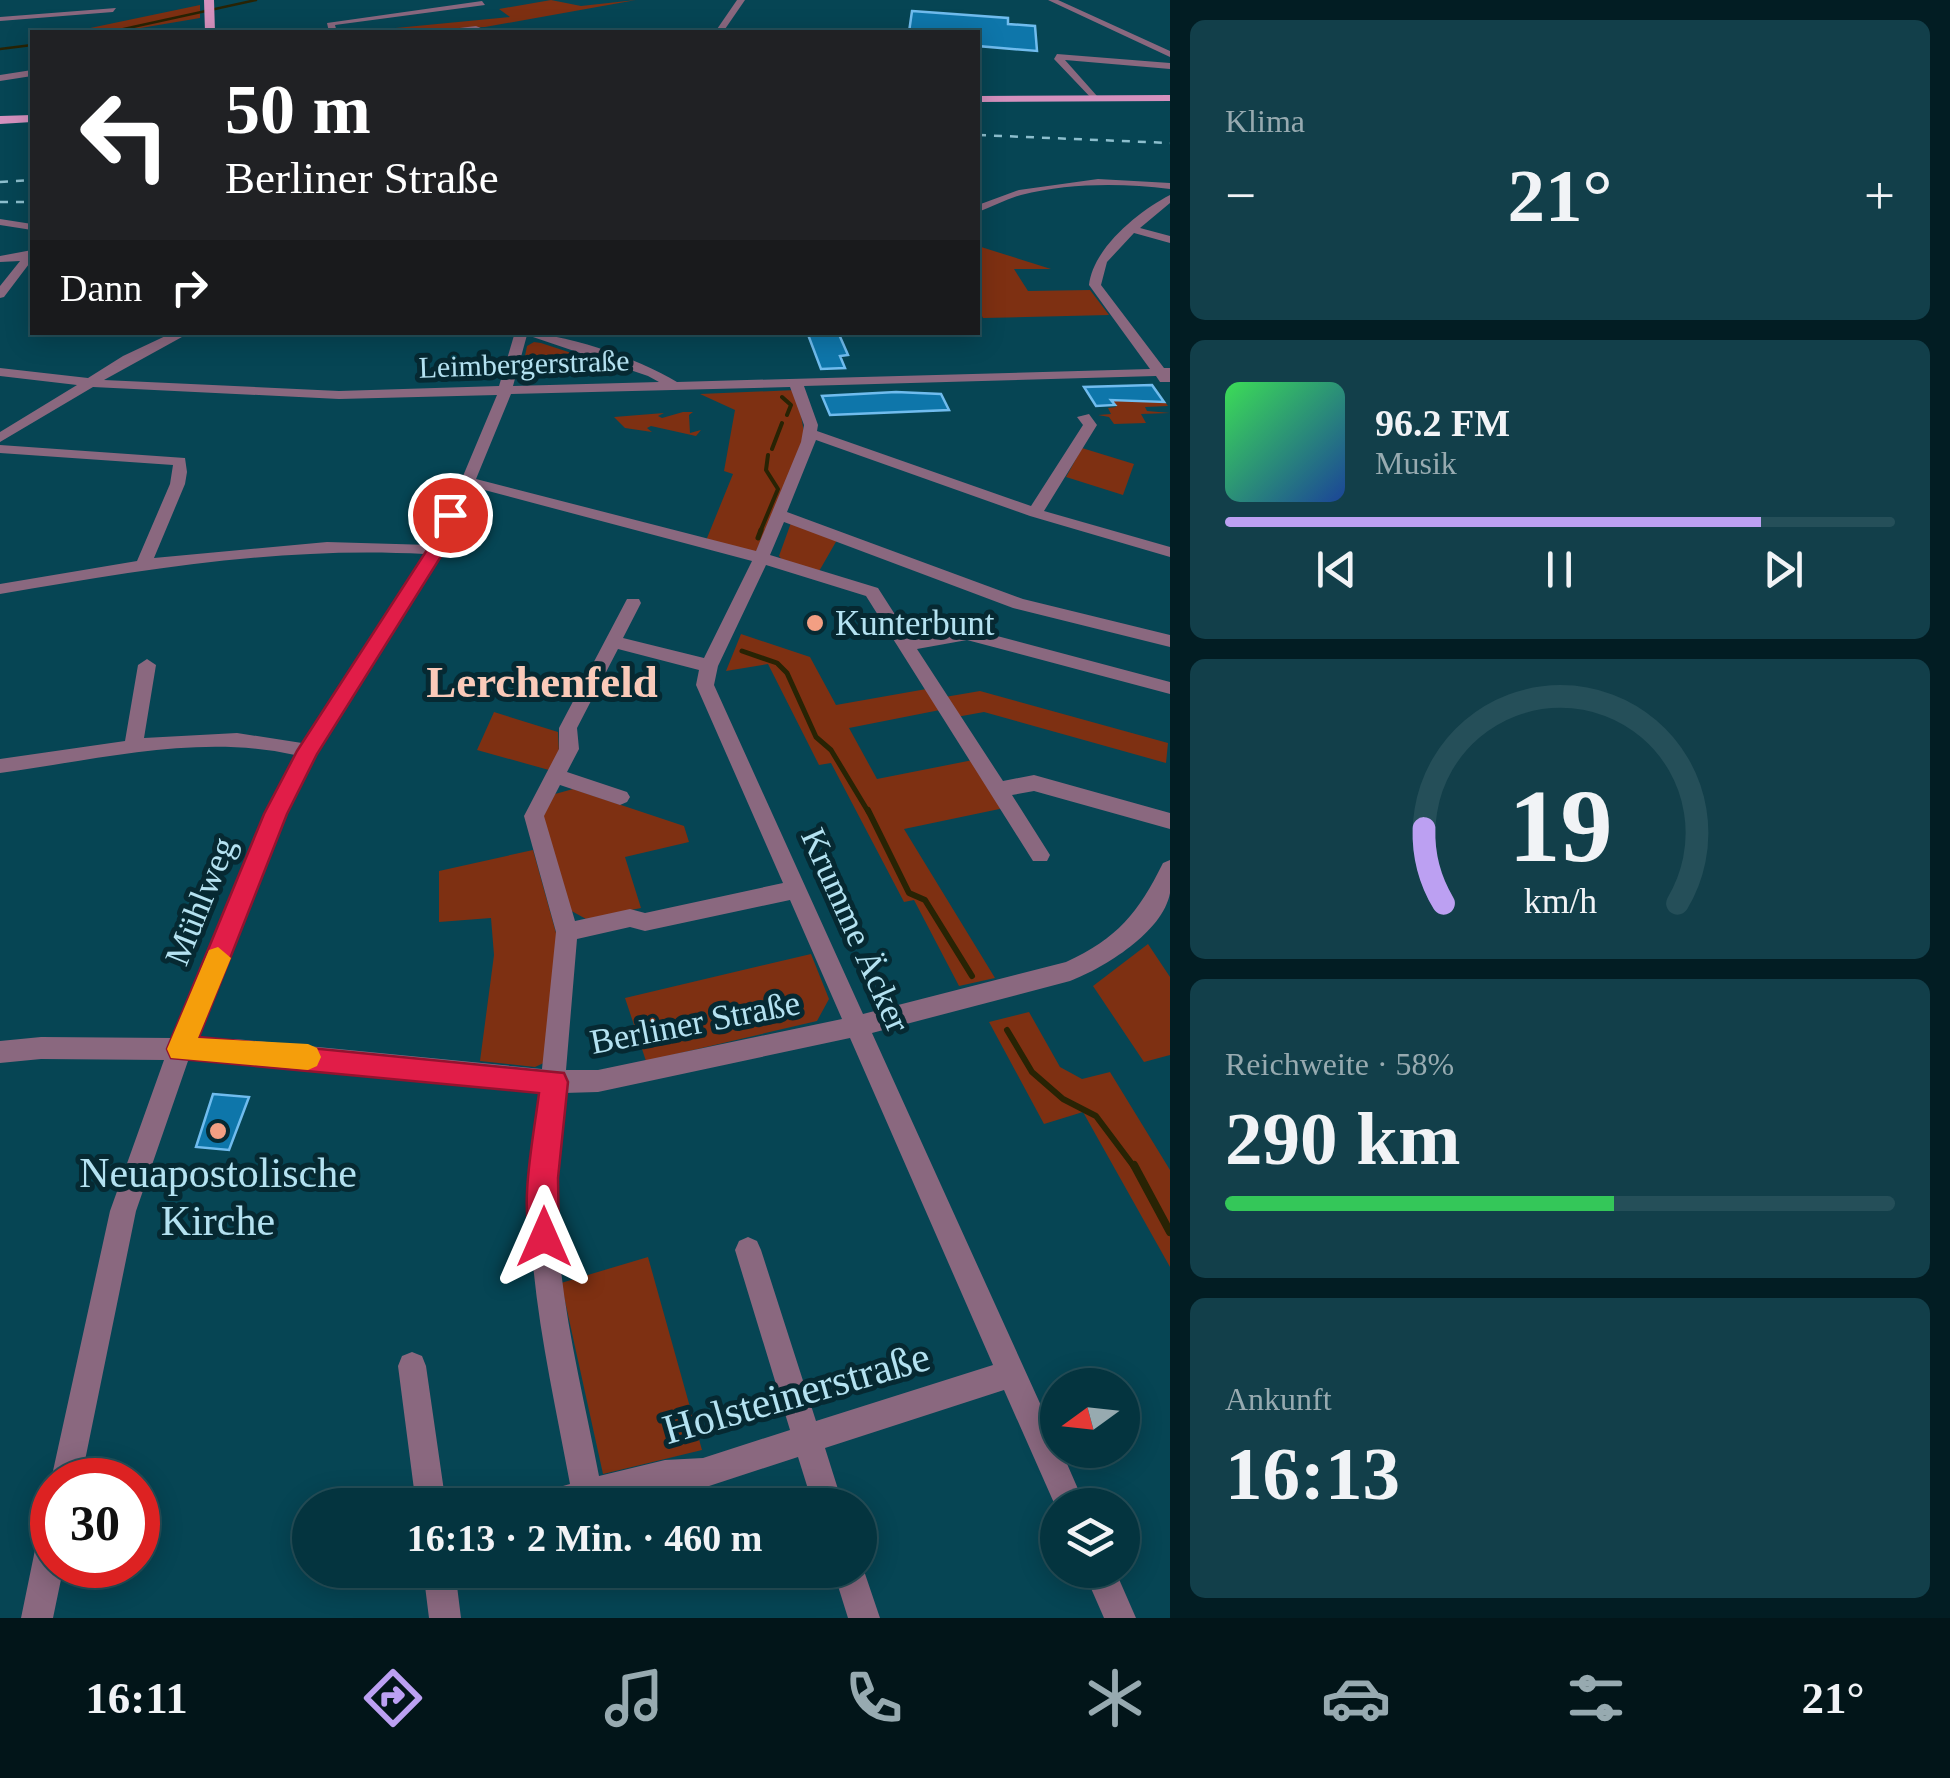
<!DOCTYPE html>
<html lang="de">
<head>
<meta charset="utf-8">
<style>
  :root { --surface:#04343f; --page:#123f4a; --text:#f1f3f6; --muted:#97aab0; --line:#254f59; --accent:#bca0f2 }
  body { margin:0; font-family:"Times New Roman",serif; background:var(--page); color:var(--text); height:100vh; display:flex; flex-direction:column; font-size:38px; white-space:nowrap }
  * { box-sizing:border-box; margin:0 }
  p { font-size:32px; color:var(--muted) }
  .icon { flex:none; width:55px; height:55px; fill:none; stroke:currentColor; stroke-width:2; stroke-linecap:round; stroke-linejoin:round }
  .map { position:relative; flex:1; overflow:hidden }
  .sheet { display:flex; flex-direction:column; gap:20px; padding:20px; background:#021d23; width:780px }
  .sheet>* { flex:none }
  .banner { position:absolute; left:30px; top:30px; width:950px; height:305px; border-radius:0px; box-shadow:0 5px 25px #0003,0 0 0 2px var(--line); background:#202124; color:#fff; overflow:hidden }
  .needle { width:65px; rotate:255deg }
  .controls { position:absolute; left:1040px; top:1368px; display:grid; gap:20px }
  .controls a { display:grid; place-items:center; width:100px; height:100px; border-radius:50%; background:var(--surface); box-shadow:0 5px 25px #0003,0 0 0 2px var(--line); font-size:50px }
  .speed { position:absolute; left:30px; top:1458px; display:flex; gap:20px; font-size:50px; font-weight:700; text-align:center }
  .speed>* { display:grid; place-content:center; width:130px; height:130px; border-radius:50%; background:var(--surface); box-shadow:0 5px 25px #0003,0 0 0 2px var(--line); line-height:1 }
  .speed .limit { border:15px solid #d22; background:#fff; color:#111 }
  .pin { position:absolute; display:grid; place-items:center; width:85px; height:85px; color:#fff; margin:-42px; border:5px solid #fff; border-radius:50%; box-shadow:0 2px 10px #0007 }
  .me { position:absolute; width:110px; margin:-55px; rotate:0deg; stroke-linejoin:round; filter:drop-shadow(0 0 8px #0008) }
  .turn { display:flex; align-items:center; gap:35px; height:210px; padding:0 30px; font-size:45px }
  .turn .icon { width:130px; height:130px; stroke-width:2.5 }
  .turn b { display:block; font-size:70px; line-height:85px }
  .then { display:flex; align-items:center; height:95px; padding:0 30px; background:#0003; gap:20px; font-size:38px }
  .big { font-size:75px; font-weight:800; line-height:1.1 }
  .sheet .tile { flex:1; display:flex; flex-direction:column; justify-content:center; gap:15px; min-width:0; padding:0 35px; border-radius:15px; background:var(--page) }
  .sheet .dial { align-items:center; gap:0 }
  .dial svg { height:260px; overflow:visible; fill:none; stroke:var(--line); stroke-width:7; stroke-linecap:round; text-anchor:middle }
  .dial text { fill:var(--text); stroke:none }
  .song { display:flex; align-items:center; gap:30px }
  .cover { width:120px; height:120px; border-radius:15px; background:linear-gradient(135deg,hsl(130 70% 55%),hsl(220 70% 35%)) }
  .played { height:10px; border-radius:5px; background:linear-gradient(90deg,var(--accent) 80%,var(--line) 80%) }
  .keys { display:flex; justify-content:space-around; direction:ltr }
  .heat { display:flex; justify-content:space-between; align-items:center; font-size:55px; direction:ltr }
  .charge { height:15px; border-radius:8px; background:linear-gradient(90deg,#34c759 58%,var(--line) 0) }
  .trip { position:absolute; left:292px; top:1488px; width:585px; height:100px; border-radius:50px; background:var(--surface); box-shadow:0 5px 25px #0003,0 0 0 2px var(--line); font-weight:800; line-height:100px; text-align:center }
  .dock { display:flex; height:160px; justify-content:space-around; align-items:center; background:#021519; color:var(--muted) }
  .dock .icon { width:70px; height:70px }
  .dock .current { color:var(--accent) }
  .dock b { font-size:45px; color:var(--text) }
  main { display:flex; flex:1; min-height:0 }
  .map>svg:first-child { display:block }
  .green { fill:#7e3012 }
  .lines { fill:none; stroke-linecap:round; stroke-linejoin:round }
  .stream-far4 { stroke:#282304; stroke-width:2.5 }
  .stream-far3 { stroke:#282304; stroke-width:4 }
  .stream-far2 { stroke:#282304; stroke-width:5 }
  .stream-far1 { stroke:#282304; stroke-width:6 }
  .stream { stroke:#282304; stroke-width:8 }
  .building { fill:#0e76aa; stroke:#70bcee; stroke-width:2.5 }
  .minor { fill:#8a687f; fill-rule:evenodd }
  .major { fill:#d491be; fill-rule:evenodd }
  .rail { stroke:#8cbecd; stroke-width:2.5; stroke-dasharray:8 8; stroke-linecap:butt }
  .route { fill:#e11d48; stroke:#92132f; stroke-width:2.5 }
  .slow { fill:#f59e0b }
  .poi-dot { fill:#f39f83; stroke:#062932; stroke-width:4 }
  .labels { text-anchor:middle; stroke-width:10; stroke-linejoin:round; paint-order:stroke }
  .far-street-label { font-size:30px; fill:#b4e2f1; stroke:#062932 }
  .poi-label { font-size:35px; fill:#b4e2f1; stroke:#062932; text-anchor:start }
  .street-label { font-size:35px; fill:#b4e2f1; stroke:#062932 }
  .near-poi-label { font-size:42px; fill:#b4e2f1; stroke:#062932 }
  .near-street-label { font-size:42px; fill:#b4e2f1; stroke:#062932 }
  .district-label { font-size:45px; font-weight:bold; fill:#facab9; stroke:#062932 }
</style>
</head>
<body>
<main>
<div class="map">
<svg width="1170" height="1618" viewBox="0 0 1170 1618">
  <rect width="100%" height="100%" fill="#064554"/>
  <path class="green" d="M551 0 581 6 636 0 485 27 354 32 510 17 499 9Z
    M200 5V18L117 32H71Z
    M978 246 1051 269H1014L1028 291 1090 290 1109 315 983 318 978 308Z
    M534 342 541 343 605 364 523 366 527 346Z
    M796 390 806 442 755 554 705 543 733 474 724 471 735 410 700 394Z
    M1140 394 1146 402H1165L1168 406 1145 407 1147 411 1170 413 1141 414 1146 423 1114 424 1109 417 1098 415 1111 414 1108 408 1116 407 1108 395Z
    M683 412H693L689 415 690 433 701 430 696 436 651 426 647 428 652 432 625 428 614 417 664 413 658 416 662 418Z
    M1082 448 1134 464 1123 495 1066 477Z
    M792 520 837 540 818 573 784 562 779 556Z
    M741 634 810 657 836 705 932 688 939 698 980 691 1168 743 1166 763 984 712 951 718 945 709 849 728 877 779 978 759 1009 807 904 829 995 978 959 986 914 900 904 902 831 763 819 765 768 664 726 671Z
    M494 712 558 732 559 753 549 770 477 750Z
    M573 789 684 826 689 842 625 857 641 908 586 919 568 909 542 818 555 794Z
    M533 850 561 951 548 1061 535 1067 480 1061 494 955 491 918 439 922V871Z
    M1148 944 1170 977V1055L1144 1062 1093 986Z
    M811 954 829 999 817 1021 646 1061 625 998Z
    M1029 1012 1060 1067 1082 1079 1110 1072 1170 1170V1267L1083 1112 1044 1124 989 1022Z
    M648 1257 702 1450 603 1474 561 1283Z"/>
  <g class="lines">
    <path class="stream-far4" d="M110 32 256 0
      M0 49 32 45"/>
    <path class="stream-far3" d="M782 397 791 405 787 415
      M772 449 782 423
      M760 532 778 489 766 470 768 455"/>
    <path class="stream-far2" d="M758 538 761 530
      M742 651 777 663 787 673 816 737 831 750 869 813"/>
    <path class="stream-far1" d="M868 810 909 893 925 900 972 976
      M1007 1030 1032 1072 1063 1099 1096 1116 1135 1168"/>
    <path class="stream" d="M1134 1165 1170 1232"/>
  </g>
  <path class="building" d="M912 11 1008 18V24L1035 26 1037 51 978 46V32H909Z
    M807 332H838L848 355 840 356 845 368 821 369Z
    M1152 385 1164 402 1111 400 1115 405 1096 406 1084 387Z
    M896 392 941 394 949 410 830 415 822 396Z
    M213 1094 249 1097 229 1150 196 1147Z"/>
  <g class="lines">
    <path class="minor" d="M737 0H745L723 32H715Z
      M1048 0H1058L1170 51V57Z
      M482 1 485 5 335 25 337 32H329L327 23Z
      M116 8 113 12 0 21V17Z
      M476 26 490 32H439L443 30Z
      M1057 54 1170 63V69L1065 60 1097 96 1094 101 1054 59Z
      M32 70V76L0 81V75Z
      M1098 179 1170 183V189C1121 183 1069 183 1021 195 1006 199 992 207 978 212V205L1019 190Z
      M1170 195V203L1140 228 1170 236V243L1134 233 1107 262 1101 285 1164 368H1170V382H1160L1156 376 804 386 818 425 817 431 1031 506 1083 425 1077 417 1089 414 1097 425 1044 511 1170 547V557L1030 516 816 440 787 512 1023 599 1170 635V647L1013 608 784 522 770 555 878 588 910 638 967 628 1170 682V694L967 640 917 649 1003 781 1034 775 1170 813V829L1034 791 1012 795 1050 855 1047 861H1033L866 596 766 565 718 666 714 685 863 1014 1066 962C1118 938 1138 913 1163 863L1170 860C1170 871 1170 883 1170 893 1163 932 1104 968 1070 981L872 1033 1058 1443V1450H1061L1085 1505H1058V1512L1004 1390 825 1448 843 1505H813L798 1457 703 1488 665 1490 606 1505H531L535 1494 570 1484C555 1403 536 1321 531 1239 528 1190 535 1141 540 1092L235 1061H188L136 1211 81 1480H52V1484L51 1480 110 1211 164 1060 41 1059 0 1063V1041L41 1037 173 1038 266 814 295 755C199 733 96 760 0 773V759L125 741 138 665 147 659 156 665 144 738 237 733 302 743 425 554C281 546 141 570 0 594V584L137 561 170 484 173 465 0 453V445L185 458 187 472 185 484 154 558 327 542 430 545 459 483 456 480 463 476 497 395 339 399 93 387 0 442V432L77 385 0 376V368L88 378 123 356 174 332H191L104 380 339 391 499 386 515 332C561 332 638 358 677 382L1150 369 1089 285C1093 248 1139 211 1170 195ZM527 335 648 376 659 382 513 386ZM790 387 804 425 801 442 756 551 476 479 511 394ZM473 487 752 561 704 658 623 638 641 603 639 599H627L559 728V749L524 816 556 932 542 1069 235 1039H196L286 814 315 754 444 550ZM618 649 699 670 696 685 783 883 645 913 630 909 575 921 544 816 560 785 620 805 627 802 630 797 627 792 567 772 579 749 577 728ZM790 900 842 1019 598 1070H566L577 939 630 927 645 931ZM850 1038 993 1365 816 1421 761 1250 757 1241 748 1237 739 1241 735 1250 790 1430 703 1458 665 1460 599 1476C584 1398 564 1320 558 1240 554 1191 560 1142 564 1093L598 1092Z
      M0 219 32 224V230L0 225Z
      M32 250V260L4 297 0 298V286L20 261 0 262V256Z
      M412 1352 422 1356 426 1366 446 1505H416L398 1366 402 1356Z
      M52 1529V1565H64L53 1618H21L36 1545 41 1534Z
      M860 1559 880 1618H848L833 1570H860Z
      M423 1570H455L461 1618H429Z
      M1083 1570H1115L1136 1618H1104Z"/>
    <path class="major" d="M204 0H214L215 32H205Z
      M1170 95V101L978 102V96Z
      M32 115V122L0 124V116Z"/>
    <path class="rail" d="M978 135 1170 143
      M0 182 32 180
      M0 202H32"/>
  </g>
  <path class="route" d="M444 511 459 515 445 550 317 754 287 814 199 1037 564 1073 568 1082 558 1178 559 1237 555 1247 544 1252 533 1247C518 1209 534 1135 539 1093L171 1058 167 1049 264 814 297 751 427 550Z"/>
  <path class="slow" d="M218 947 231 958 198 1038 308 1044 317 1048 321 1057 317 1066 308 1070 171 1058 167 1049 209 950Z"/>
  <g class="poi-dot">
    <circle cx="815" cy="623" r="10"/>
    <circle cx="218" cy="1131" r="10"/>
  </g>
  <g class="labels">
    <g class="far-street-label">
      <text transform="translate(524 364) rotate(-2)" y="10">Leimbergerstraße</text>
    </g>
    <g class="poi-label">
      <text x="835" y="635">Kunterbunt</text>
    </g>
    <g class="street-label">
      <text transform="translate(200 901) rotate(-68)" y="12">Mühlweg</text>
      <text transform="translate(856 930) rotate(66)" y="12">Krumme Äcker</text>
      <text transform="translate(695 1022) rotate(-11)" y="12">Berliner Straße</text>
    </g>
    <g class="near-poi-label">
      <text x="218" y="1187">Neuapostolische<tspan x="218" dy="48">Kirche</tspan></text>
    </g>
    <g class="near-street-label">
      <text transform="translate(796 1392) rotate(-16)" y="15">Holsteinerstraße</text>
    </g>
    <g class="district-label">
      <text x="542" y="697">Lerchenfeld</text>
    </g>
  </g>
</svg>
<div class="controls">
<a><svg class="needle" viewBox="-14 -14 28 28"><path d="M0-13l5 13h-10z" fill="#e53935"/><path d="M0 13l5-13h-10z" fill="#97aab0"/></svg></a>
<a><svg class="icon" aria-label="layers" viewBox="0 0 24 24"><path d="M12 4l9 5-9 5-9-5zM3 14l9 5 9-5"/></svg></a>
</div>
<div class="speed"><div class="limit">30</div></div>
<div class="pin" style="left:450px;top:515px;background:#d93025"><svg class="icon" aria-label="arrive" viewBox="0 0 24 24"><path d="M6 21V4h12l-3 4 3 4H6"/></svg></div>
<svg class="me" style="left:544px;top:1237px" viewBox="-20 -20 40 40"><path d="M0-17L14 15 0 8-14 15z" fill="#e11d48" stroke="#fff" stroke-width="4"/></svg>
<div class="trip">16:13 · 2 Min. · 460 m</div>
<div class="banner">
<div class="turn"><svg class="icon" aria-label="left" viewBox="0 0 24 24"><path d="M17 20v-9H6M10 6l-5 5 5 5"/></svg><div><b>50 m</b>Berliner Straße</div></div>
<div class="then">Dann<svg class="icon" aria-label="right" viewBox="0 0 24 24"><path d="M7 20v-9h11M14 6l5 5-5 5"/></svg></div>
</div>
</div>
<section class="sheet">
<div class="tile"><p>Klima</p>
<div class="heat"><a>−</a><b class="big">21°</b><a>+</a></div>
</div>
<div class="tile">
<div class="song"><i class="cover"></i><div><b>96.2 FM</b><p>Musik</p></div></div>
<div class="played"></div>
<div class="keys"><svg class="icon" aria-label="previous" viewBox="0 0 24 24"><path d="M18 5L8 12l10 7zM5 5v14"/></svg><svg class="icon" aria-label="pause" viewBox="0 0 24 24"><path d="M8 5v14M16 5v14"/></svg><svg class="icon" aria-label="next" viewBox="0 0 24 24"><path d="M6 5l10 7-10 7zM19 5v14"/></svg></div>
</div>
<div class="tile dial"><svg viewBox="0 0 100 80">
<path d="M14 69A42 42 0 1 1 86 69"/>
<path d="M14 69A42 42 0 0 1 8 46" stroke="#bca0f2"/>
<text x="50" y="56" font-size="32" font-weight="700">19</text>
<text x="50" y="72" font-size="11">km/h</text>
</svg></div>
<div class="tile"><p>Reichweite · 58%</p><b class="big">290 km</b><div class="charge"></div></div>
<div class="tile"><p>Ankunft</p><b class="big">16:13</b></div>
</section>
</main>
<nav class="dock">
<b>16:11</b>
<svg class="icon current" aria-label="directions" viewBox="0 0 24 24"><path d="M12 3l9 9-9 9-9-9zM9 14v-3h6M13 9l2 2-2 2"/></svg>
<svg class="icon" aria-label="music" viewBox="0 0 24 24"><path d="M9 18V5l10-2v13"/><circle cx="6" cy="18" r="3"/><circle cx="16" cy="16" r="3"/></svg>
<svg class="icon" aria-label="phone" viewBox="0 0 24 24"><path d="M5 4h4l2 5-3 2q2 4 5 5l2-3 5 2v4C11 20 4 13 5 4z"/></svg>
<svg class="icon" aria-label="climate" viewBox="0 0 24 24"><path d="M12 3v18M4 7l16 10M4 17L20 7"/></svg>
<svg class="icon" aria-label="car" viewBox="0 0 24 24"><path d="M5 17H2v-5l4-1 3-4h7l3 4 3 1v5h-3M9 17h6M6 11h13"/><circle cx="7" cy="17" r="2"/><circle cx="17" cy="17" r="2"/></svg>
<svg class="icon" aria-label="filters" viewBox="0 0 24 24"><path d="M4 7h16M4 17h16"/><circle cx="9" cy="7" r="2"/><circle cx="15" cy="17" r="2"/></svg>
<b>21°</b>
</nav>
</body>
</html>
